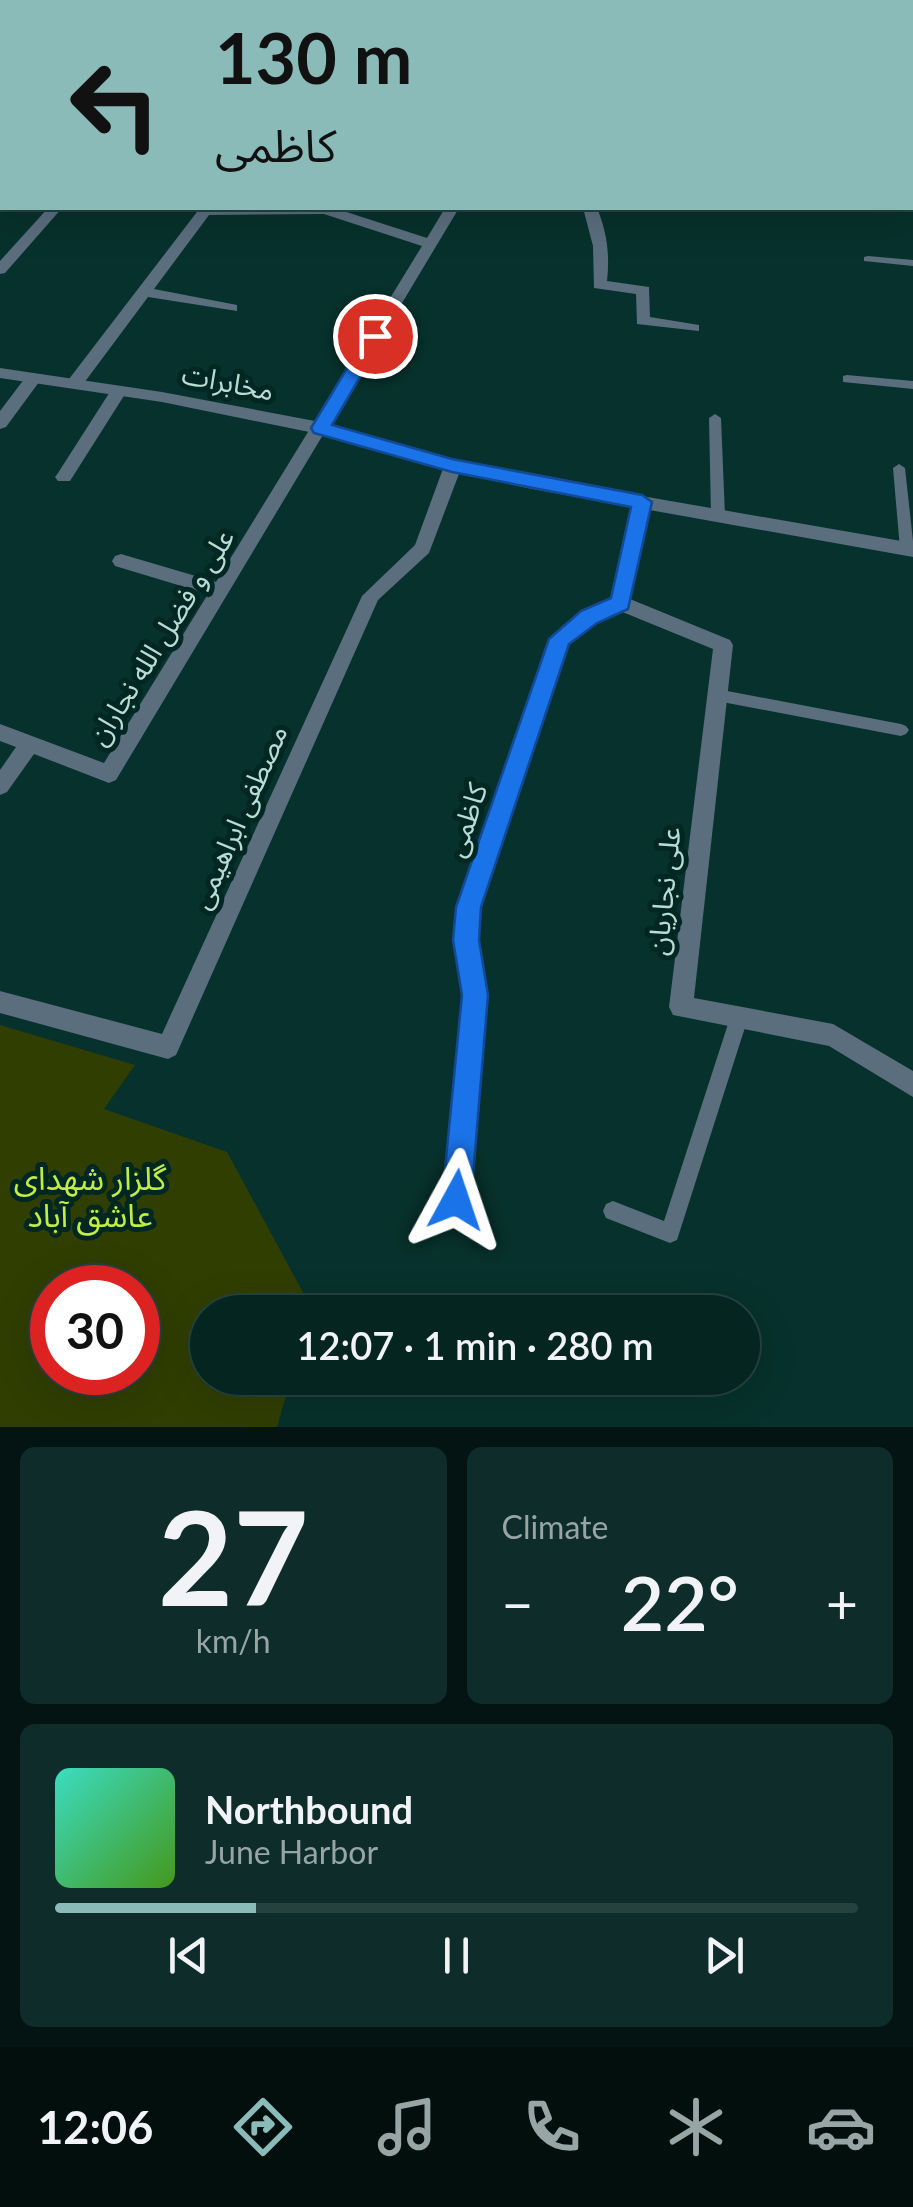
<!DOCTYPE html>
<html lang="en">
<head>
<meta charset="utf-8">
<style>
  :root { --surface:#052521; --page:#0e2d2a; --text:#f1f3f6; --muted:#97a5a5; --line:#26423f; --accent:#8bbbb9 }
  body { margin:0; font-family:Lato,"Noto Sans Arabic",sans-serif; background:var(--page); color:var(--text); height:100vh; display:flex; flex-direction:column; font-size:38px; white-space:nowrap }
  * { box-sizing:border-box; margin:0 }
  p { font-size:32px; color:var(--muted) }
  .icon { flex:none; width:55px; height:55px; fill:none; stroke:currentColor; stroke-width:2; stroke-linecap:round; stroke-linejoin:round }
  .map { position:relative; height:1427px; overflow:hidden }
  .side { display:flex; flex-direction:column; gap:20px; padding:20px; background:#031412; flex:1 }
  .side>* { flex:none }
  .top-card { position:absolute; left:0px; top:0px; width:915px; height:210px; box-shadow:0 10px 40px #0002,0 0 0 2px var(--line); background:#8bbbb9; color:#111; overflow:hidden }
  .speed { position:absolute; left:30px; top:1265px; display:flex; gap:20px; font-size:50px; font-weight:700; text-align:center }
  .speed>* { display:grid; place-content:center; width:130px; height:130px; border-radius:50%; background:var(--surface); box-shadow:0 10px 40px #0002,0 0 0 2px var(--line); line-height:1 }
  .speed .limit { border:15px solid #d22; background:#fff; color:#111 }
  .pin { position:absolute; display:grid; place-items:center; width:85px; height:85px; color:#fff; margin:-42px; border:5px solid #fff; border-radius:50%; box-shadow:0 2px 10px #0007 }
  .me { position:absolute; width:110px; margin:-55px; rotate:5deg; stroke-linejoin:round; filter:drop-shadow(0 0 8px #0008) }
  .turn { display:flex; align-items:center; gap:35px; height:210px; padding:0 50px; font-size:45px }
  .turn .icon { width:130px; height:130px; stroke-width:2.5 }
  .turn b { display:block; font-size:70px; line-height:85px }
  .big { font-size:75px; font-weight:600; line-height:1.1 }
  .side .tile { flex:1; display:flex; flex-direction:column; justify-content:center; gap:15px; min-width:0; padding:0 35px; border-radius:15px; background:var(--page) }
  .side .dial { align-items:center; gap:0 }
  .dial b { font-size:130px; line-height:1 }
  .song { display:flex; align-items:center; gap:30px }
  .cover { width:120px; height:120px; border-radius:15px; background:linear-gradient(135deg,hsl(170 70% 55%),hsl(100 70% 35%)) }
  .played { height:10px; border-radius:5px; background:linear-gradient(90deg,var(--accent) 25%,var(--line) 25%) }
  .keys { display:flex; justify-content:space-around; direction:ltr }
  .heat { display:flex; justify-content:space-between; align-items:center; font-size:55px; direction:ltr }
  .side .tiles { flex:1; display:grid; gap:20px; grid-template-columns:1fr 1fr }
  .tile:last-child { grid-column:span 2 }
  .trip { position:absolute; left:190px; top:1295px; width:570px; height:100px; border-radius:50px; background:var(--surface); box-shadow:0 10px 40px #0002,0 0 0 2px var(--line); font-weight:600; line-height:100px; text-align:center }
  .menu { display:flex; height:160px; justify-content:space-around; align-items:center; background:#020f0d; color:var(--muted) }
  .menu .icon { width:70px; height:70px }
  .menu .current { color:var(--accent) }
  .menu b { font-size:45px; color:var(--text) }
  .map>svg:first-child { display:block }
  .green { fill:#303e02; fill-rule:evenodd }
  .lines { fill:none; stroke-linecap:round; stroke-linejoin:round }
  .service { fill:#5a6e7e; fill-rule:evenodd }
  .minor { fill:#5a6e7e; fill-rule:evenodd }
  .tertiary { fill:#5a6e7e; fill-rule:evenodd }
  .route { fill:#1a73e8; stroke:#114b97; stroke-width:2.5 }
  .labels { text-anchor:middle; stroke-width:10; stroke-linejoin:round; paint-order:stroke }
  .street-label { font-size:28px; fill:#b8dbd4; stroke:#002722 }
  .near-park-label { font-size:32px; fill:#c2ed43; stroke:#002722 }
</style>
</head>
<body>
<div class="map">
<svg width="913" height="1427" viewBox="0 0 913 1427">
  <rect width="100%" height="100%" fill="#07312c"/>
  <path class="green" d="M0 1025 135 1065 104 1109 227 1152 311 1307 309 1312H208V1378H291L277 1427H0ZM52 1288H138V1372H52Z"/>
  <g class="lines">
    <path class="service" d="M912 72H913V78H912Z
      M912 181H913V187H912Z
      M868 256 913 260V266L864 261V257Z
      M847 375 913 381V389L843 382V376Z
      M715 414 721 418 725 516 718 521 711 516 709 418Z
      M899 464 905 468 913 541V550L907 554 900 549 893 468Z
      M717 689 901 724 906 726 909 730 906 734 901 736 717 701 712 699 710 695 712 691Z
      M739 1010 745 1012 748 1018 677 1240 670 1243 606 1218 603 1211 606 1204 613 1201 664 1221 730 1018 733 1012Z"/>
    <path class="minor" d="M277 0H292L294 2H279Z
      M482 0H494V2H483Z
      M602 0H614V2H603Z
      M913 1V9H912V2H908Z
      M200 208H334L427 238 445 208H459L116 780 109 783 34 754 7 792 0 795V770L16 747 0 741V724L104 763 208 594 115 566 112 561 115 556 121 554 216 582 422 246 324 214 209 215 154 289 237 305V311L148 297 81 387H69V379Z
      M583 208H597C607 232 610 255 607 281L649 287 650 317 699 325V331L637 324 636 294 594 288 593 246Z
      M34 373 42 378 6 427 0 429V411L28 374Z
      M119 386 127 391 70 481H58L55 477 58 473 113 387Z
      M453 460 462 466 429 553 378 600 176 1055 168 1059 0 1013V991L162 1034 362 596 415 545 444 466Z
      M642 496 651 502 630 599 730 640 733 645 694 998 833 1024 913 1071V1097L829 1046 673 1015 669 1007 713 649 620 611 596 622 567 643 480 907 477 940 487 995 469 1200 465 1209 456 1213 447 1209 443 1200 463 995 455 940 458 907 549 639 582 612 612 599 633 502Z"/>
    <path class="tertiary" d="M893 0H905V2H894Z
      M912 28H913V36H912Z
      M48 208H62L5 273 0 274V261Z
      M0 368 162 392 320 422 453 460 532 477 913 543V557L532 489 453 472 319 434 162 402 0 378Z"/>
  </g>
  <path class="route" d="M375 331 384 336 332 425 452 459 642 495 652 502 628 609 597 623 569 644 481 907 479 940 488 995 471 1200 467 1210 456 1215 446 1210 442 1200 462 995 453 940 456 907 549 639 581 611 611 598 631 507 452 472 314 433 311 428 369 332Z"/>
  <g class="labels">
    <g class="street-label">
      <text transform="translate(228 382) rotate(11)" y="10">مخابرات</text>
      <text transform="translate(161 637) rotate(-58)" y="10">علی و فضل الله نجاران</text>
      <text transform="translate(239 817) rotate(-66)" y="10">مصطفی ابراهیمی</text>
      <text transform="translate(466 820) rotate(-71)" y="10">کاظمی</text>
      <text transform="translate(664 891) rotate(-84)" y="10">علی نجاریان</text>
    </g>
    <g class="near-park-label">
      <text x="90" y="1190">گلزار شهدای<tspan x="90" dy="37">عاشق آباد</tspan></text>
    </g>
  </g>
</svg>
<div class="speed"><div class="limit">30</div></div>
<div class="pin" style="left:375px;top:336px;background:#d93025"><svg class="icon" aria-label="arrive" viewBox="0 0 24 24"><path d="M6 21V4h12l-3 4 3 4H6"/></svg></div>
<svg class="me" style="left:456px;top:1200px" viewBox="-20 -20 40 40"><path d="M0-17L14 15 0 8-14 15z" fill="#1a73e8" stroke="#fff" stroke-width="4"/></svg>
<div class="trip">12:07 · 1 min · 280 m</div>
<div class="top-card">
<div class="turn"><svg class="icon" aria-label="left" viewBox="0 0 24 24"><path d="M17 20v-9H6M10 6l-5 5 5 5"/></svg><div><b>130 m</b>کاظمی</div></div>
</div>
</div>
<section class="side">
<div class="tiles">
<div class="tile dial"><b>27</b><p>km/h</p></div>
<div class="tile"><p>Climate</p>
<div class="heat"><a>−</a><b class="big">22°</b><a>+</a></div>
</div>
<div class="tile">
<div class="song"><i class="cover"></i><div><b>Northbound</b><p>June Harbor</p></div></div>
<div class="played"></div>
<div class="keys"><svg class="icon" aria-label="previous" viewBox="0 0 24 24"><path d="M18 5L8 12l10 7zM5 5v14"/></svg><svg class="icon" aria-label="pause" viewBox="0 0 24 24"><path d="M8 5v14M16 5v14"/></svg><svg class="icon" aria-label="next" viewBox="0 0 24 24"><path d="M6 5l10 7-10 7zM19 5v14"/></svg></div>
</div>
</div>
</section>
<nav class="menu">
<b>12:06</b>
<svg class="icon current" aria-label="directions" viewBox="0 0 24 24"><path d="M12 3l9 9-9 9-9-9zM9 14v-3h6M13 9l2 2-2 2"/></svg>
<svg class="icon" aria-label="music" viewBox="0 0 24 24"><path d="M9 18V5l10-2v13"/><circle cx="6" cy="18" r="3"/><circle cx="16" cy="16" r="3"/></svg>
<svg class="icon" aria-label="phone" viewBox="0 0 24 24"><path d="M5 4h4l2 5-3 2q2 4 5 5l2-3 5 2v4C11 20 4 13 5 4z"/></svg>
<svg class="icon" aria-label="climate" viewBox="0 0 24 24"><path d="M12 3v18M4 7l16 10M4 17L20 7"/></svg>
<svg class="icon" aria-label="car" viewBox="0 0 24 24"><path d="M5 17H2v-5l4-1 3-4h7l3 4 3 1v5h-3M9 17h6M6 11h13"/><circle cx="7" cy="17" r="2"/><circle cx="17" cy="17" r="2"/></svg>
</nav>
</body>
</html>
